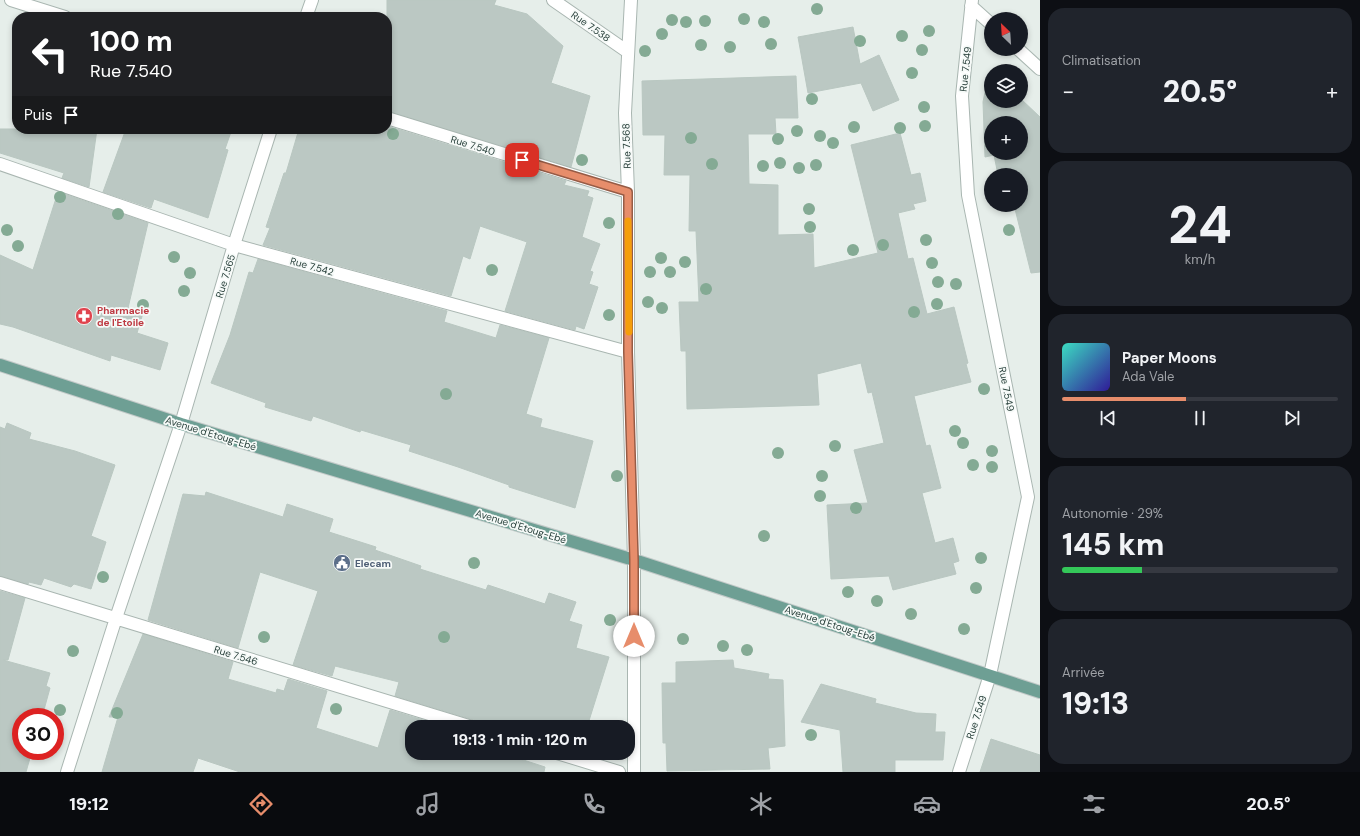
<!DOCTYPE html>
<html lang="fr">
<head>
<meta charset="utf-8">
<style>
  :root { --surface:#171b24; --page:#20242c; --text:#f1f3f6; --muted:#9ea1a6; --line:#363941; --accent:#e78d6b }
  body { margin:0; font-family:"DM Sans",sans-serif; background:var(--page); color:var(--text); height:100vh; display:flex; flex-direction:column; font-size:15px; white-space:nowrap }
  * { box-sizing:border-box; margin:0 }
  p { font-size:13px; color:var(--muted) }
  .icon { flex:none; width:22px; height:22px; fill:none; stroke:currentColor; stroke-width:2; stroke-linecap:round; stroke-linejoin:round }
  .map { position:relative; flex:1; overflow:hidden }
  .details { display:flex; flex-direction:column; gap:8px; padding:8px; background:#0d0f14; width:320px }
  .details>* { flex:none }
  .banner { position:absolute; left:12px; top:12px; width:380px; height:122px; border-radius:16px; box-shadow:0 2px 6px #0003; background:#202124; color:#fff; overflow:hidden }
  .needle { width:26px; rotate:335deg }
  .buttons { position:absolute; left:984px; top:12px; display:grid; gap:8px }
  .buttons a { display:grid; place-items:center; width:44px; height:44px; border-radius:50%; background:var(--surface); box-shadow:0 2px 6px #0003; font-size:20px }
  .speed { position:absolute; left:12px; top:708px; display:flex; gap:8px; font-size:20px; font-weight:700; text-align:center }
  .speed>* { display:grid; place-content:center; width:52px; height:52px; border-radius:50%; background:var(--surface); box-shadow:0 2px 6px #0003; line-height:1 }
  .speed .limit { border:6px solid #d22; background:#fff; color:#111 }
  .pin { position:absolute; display:grid; place-items:center; width:34px; height:34px; color:#fff; margin:-17px; border-radius:8px; box-shadow:0 2px 6px #0006 }
  .me { position:absolute; width:44px; margin:-22px; rotate:0deg; stroke-linejoin:round; filter:drop-shadow(0 0 3px #0008) }
  .turn { display:flex; align-items:center; gap:14px; height:84px; padding:0 12px; font-size:18px }
  .turn .icon { width:52px; height:52px; stroke-width:2.5 }
  .turn b { display:block; font-size:28px; line-height:34px }
  .then { display:flex; align-items:center; height:38px; padding:0 12px; background:#0003; gap:8px; font-size:15px }
  .big { font-size:30px; font-weight:800; line-height:1.1 }
  .details .widget { flex:1; display:flex; flex-direction:column; justify-content:center; gap:6px; min-width:0; padding:0 14px; border-radius:16px; background:var(--page) }
  .details .dial { align-items:center; gap:0 }
  .dial b { font-size:52px; line-height:1 }
  .song { display:flex; align-items:center; gap:12px }
  .cover { width:48px; height:48px; border-radius:6px; background:linear-gradient(135deg,hsl(170 70% 55%),hsl(250 70% 35%)) }
  .played { height:4px; border-radius:2px; background:linear-gradient(90deg,var(--accent) 45%,var(--line) 45%) }
  .keys { display:flex; justify-content:space-around; direction:ltr }
  .heat { display:flex; justify-content:space-between; align-items:center; font-size:22px; direction:ltr }
  .charge { height:6px; border-radius:3px; background:linear-gradient(90deg,#34c759 29%,var(--line) 0) }
  .trip { position:absolute; left:405px; top:720px; width:230px; height:40px; border-radius:16px; background:var(--surface); box-shadow:0 2px 6px #0003; font-weight:800; line-height:40px; text-align:center }
  .tabs { display:flex; height:64px; justify-content:space-around; align-items:center; background:#090b0e; color:var(--muted) }
  .tabs .icon { width:28px; height:28px }
  .tabs .selected { color:var(--accent) }
  .tabs b { font-size:18px; color:var(--text) }
  main { display:flex; flex:1; min-height:0 }
  .map>svg:first-child { display:block }
  .building { fill:#bbc8c3; stroke:#b9c7c1; fill-rule:evenodd }
  .lines { fill:none; stroke-linecap:round; stroke-linejoin:round }
  .minor-casing { stroke:#a9b6b1; stroke-width:14 }
  .primary-casing { stroke:#c2c9c8; stroke-width:14 }
  .minor { stroke:#fff; stroke-width:12 }
  .primary { stroke:#6e9f94; stroke-width:12 }
  .tree { fill:#84aa94 }
  .route-casing { stroke:#965c46; stroke-width:10 }
  .route { stroke:#e78d6b; stroke-width:7 }
  .slow { stroke:#f59e0b; stroke-width:7 }
  .labels { text-anchor:middle; stroke-width:3.5; stroke-linejoin:round; paint-order:stroke }
  .street-label { font-size:10px; fill:#263e39; stroke:#f6faf8 }
  .health-label { font-size:10px; font-weight:bold; fill:#be3a42; stroke:#f6faf8; text-anchor:start }
  .service-label { font-size:10px; font-weight:bold; fill:#4e5e75; stroke:#f6faf8; text-anchor:start }
</style>
</head>
<body>
<main>
<div class="map">
<svg width="1040" height="772" viewBox="0 0 1040 772">
  <rect width="100%" height="100%" fill="#e6eeea"/>
  <path class="building" d="M387 0H496L494 5 527 14 563 46 551 83 590 96 571 167 387 111Z
    M853 27 860 64 879 55 899 100 873 111 861 83 808 93 798 37Z
    M796 76 798 118H775L776 134H748L749 184 778 185V235L813 234 814 268 878 253 851 145 900 133 911 175 920 173 926 201 913 204 915 209 898 213 908 259 913 258 927 314 954 307 968 363 966 364 971 382 914 396 926 446 930 445 941 488 922 493 935 543 953 538 959 561 953 563 956 574 893 590 889 576 831 579 827 505 868 503 854 450 884 443 872 392 868 393 861 363 817 374 819 405 687 409 686 351H681L679 302H699L696 231H689L690 175H664L665 135H643L642 81Z
    M986 87H991V101H1021V99L1040 117V272L1031 273 1014 205H1021V175H998L994 155 985 157 983 102ZM991 123H1021V153H991Z
    M387 126 566 181 564 185 589 191 587 196 593 198 582 237 600 244 590 271 593 272 589 284 598 287 584 329 576 326 575 330 505 311 527 242 480 226 470 259 463 256 451 296 263 245 270 228 266 227 284 173H286L299 129H387Z
    M0 129H97L89 187 62 178 64 173 0 153Z
    M126 129H232L225 149 228 150 208 218 154 199 151 208 103 192Z
    M58 192 148 223 128 308 143 313 137 333 168 343 160 370 111 355 110 361 13 327 0 324V255L33 270Z
    M258 259 447 311 444 322 496 338 500 325 549 338 526 414 542 419 540 427 593 441 575 508 509 487V485L458 467 409 451 411 445 361 430 360 432 313 416 311 421 265 407 266 403 211 383 230 335 249 272 253 273Z
    M7 423 31 433 29 439 75 451 115 465 91 536 106 542 91 589 74 584 71 587 44 578 41 585 29 582 28 584 0 576V427L5 429Z
    M206 492 283 517 287 504 333 519 329 532 376 547 375 550 421 566 420 569 486 590 488 585 545 604 549 593 576 602 569 621 582 625 576 648 609 657 587 727H479L478 722 474 720 395 696 399 682 335 666 332 676 293 665 318 591 260 572 238 648 148 620 183 494 205 496Z
    M0 591 25 598 8 660H3L50 673 46 686 50 688 42 717H21V751H32L26 772H0Z
    M143 634 233 662 228 679 276 693 277 689 284 691 288 679 327 691 316 728 378 748 390 710 446 727H412V753H502L545 767 544 772H240L198 758 193 772H102L118 717H109Z
    M733 660 734 668 769 674 768 679 783 680 785 746 768 748 770 769 667 771 666 743H663L662 683H676V662Z
    M821 684 876 699 875 703 916 713 936 714 935 732H945L943 760H895V772H843L840 730 801 722Z
    M991 739 1040 755V772H980Z"/>
  <g class="lines">
    <defs>
      <path id="minor" d="M11 0 65 17
        M553 0 628 52
        M631 0 625 113 628 192V352L634 560V772
        M971 6 991 24
        M306 17 312 0
        M1018 49 1040 69
        M387 118 628 192
        M0 164 234 245 628 352
        M0 583 472 727
        M557 753 619 772
        M67 772 116 618 181 424 234 245 271 129
        M959 772 990 675 1028 497 968 195 962 96 972 0"/>
      <path id="primary" d="M0 365 181 424 634 560 1040 692"/>
    </defs>
    <use href="#minor" class="minor-casing"/>
    <use href="#primary" class="primary-casing"/>
    <use href="#minor" class="minor"/>
    <use href="#primary" class="primary"/>
  </g>
  <g class="tree">
    <circle cx="817" cy="9" r="6"/>
    <circle cx="744" cy="19" r="6"/>
    <circle cx="672" cy="20" r="6"/>
    <circle cx="705" cy="21" r="6"/>
    <circle cx="686" cy="22" r="6"/>
    <circle cx="764" cy="22" r="6"/>
    <circle cx="929" cy="31" r="6"/>
    <circle cx="662" cy="34" r="6"/>
    <circle cx="902" cy="36" r="6"/>
    <circle cx="860" cy="41" r="6"/>
    <circle cx="771" cy="44" r="6"/>
    <circle cx="701" cy="45" r="6"/>
    <circle cx="730" cy="47" r="6"/>
    <circle cx="922" cy="50" r="6"/>
    <circle cx="645" cy="51" r="6"/>
    <circle cx="912" cy="73" r="6"/>
    <circle cx="812" cy="99" r="6"/>
    <circle cx="924" cy="107" r="6"/>
    <circle cx="925" cy="126" r="6"/>
    <circle cx="854" cy="127" r="6"/>
    <circle cx="900" cy="128" r="6"/>
    <circle cx="797" cy="131" r="6"/>
    <circle cx="393" cy="134" r="6"/>
    <circle cx="820" cy="136" r="6"/>
    <circle cx="691" cy="138" r="6"/>
    <circle cx="778" cy="139" r="6"/>
    <circle cx="833" cy="143" r="6"/>
    <circle cx="582" cy="160" r="6"/>
    <circle cx="780" cy="163" r="6"/>
    <circle cx="712" cy="164" r="6"/>
    <circle cx="816" cy="165" r="6"/>
    <circle cx="763" cy="166" r="6"/>
    <circle cx="799" cy="168" r="6"/>
    <circle cx="60" cy="197" r="6"/>
    <circle cx="809" cy="209" r="6"/>
    <circle cx="118" cy="214" r="6"/>
    <circle cx="609" cy="223" r="6"/>
    <circle cx="810" cy="227" r="6"/>
    <circle cx="7" cy="230" r="6"/>
    <circle cx="1009" cy="230" r="6"/>
    <circle cx="926" cy="240" r="6"/>
    <circle cx="883" cy="245" r="6"/>
    <circle cx="18" cy="246" r="6"/>
    <circle cx="853" cy="250" r="6"/>
    <circle cx="174" cy="257" r="6"/>
    <circle cx="661" cy="258" r="6"/>
    <circle cx="685" cy="262" r="6"/>
    <circle cx="932" cy="263" r="6"/>
    <circle cx="492" cy="270" r="6"/>
    <circle cx="650" cy="272" r="6"/>
    <circle cx="670" cy="272" r="6"/>
    <circle cx="190" cy="273" r="6"/>
    <circle cx="938" cy="282" r="6"/>
    <circle cx="956" cy="284" r="6"/>
    <circle cx="706" cy="289" r="6"/>
    <circle cx="184" cy="291" r="6"/>
    <circle cx="648" cy="302" r="6"/>
    <circle cx="937" cy="304" r="6"/>
    <circle cx="143" cy="305" r="6"/>
    <circle cx="662" cy="308" r="6"/>
    <circle cx="914" cy="312" r="6"/>
    <circle cx="609" cy="315" r="6"/>
    <circle cx="984" cy="389" r="6"/>
    <circle cx="446" cy="394" r="6"/>
    <circle cx="955" cy="431" r="6"/>
    <circle cx="963" cy="443" r="6"/>
    <circle cx="835" cy="446" r="6"/>
    <circle cx="992" cy="451" r="6"/>
    <circle cx="778" cy="453" r="6"/>
    <circle cx="973" cy="465" r="6"/>
    <circle cx="992" cy="467" r="6"/>
    <circle cx="617" cy="476" r="6"/>
    <circle cx="822" cy="476" r="6"/>
    <circle cx="820" cy="496" r="6"/>
    <circle cx="856" cy="508" r="6"/>
    <circle cx="764" cy="536" r="6"/>
    <circle cx="981" cy="558" r="6"/>
    <circle cx="474" cy="563" r="6"/>
    <circle cx="103" cy="577" r="6"/>
    <circle cx="976" cy="588" r="6"/>
    <circle cx="848" cy="592" r="6"/>
    <circle cx="877" cy="601" r="6"/>
    <circle cx="911" cy="614" r="6"/>
    <circle cx="610" cy="620" r="6"/>
    <circle cx="964" cy="629" r="6"/>
    <circle cx="264" cy="637" r="6"/>
    <circle cx="444" cy="637" r="6"/>
    <circle cx="683" cy="639" r="6"/>
    <circle cx="723" cy="646" r="6"/>
    <circle cx="747" cy="650" r="6"/>
    <circle cx="73" cy="651" r="6"/>
    <circle cx="336" cy="709" r="6"/>
    <circle cx="60" cy="710" r="6"/>
    <circle cx="117" cy="713" r="6"/>
    <circle cx="811" cy="735" r="6"/>
  </g>
  <g class="lines">
    <defs>
      <path id="route" d="M522 160 628 192V352L634 560V636"/>
    </defs>
    <use href="#route" class="route-casing"/>
    <use href="#route" class="route"/>
    <path class="slow" d="M628 221 629 332"/>
  </g>
  <defs>
    <symbol id="pharmacy-disc" viewBox="-11 -11 22 22"><circle r="9.5" fill="#e0444e" stroke="#f6faf8"/><path d="M-2-6h4v4h4v4h-4v4h-4v-4h-4v-4h4Z" fill="#fff"/></symbol>
    <symbol id="civic-disc" viewBox="-11 -11 22 22"><circle r="9.5" fill="#5c6f8a" stroke="#f6faf8"/><path d="M-.6-6.5H3V-4.5H.6V-3L4-1V1h2V6H-6V1h2V-1L-.6-3ZM-1.2 2.5V6h2.4V2.5Z" fill="#fff"/></symbol>
  </defs>
  <g fill-rule="evenodd">
    <use href="#pharmacy-disc" x="74" y="306" width="20" height="20"/>
    <use href="#civic-disc" x="332" y="553" width="20" height="20"/>
  </g>
  <g class="labels">
    <g class="street-label">
      <text transform="translate(591 26) rotate(35)" y="4">Rue 7.538</text>
      <text transform="translate(965 69) rotate(-84)" y="4">Rue 7.549</text>
      <text transform="translate(473 145) rotate(17)" y="4">Rue 7.540</text>
      <text transform="translate(626 146) rotate(-92)" y="4">Rue 7.568</text>
      <text transform="translate(312 266) rotate(15)" y="4">Rue 7.542</text>
      <text transform="translate(225 276) rotate(-73)" y="4">Rue 7.565</text>
      <text transform="translate(1007 389) rotate(79)" y="4">Rue 7.549</text>
      <text transform="translate(211 433) rotate(17)" y="4">Avenue d'Etoug-Ebé</text>
      <text transform="translate(521 526) rotate(17)" y="4">Avenue d'Etoug-Ebé</text>
      <text transform="translate(830 623) rotate(18)" y="4">Avenue d'Etoug-Ebé</text>
      <text transform="translate(236 655) rotate(17)" y="4">Rue 7.546</text>
      <text transform="translate(976 717) rotate(-72)" y="4">Rue 7.549</text>
    </g>
    <g class="health-label">
      <text x="97" y="314">Pharmacie<tspan x="97" dy="12">de l'Etoile</tspan></text>
    </g>
    <g class="service-label">
      <text x="355" y="567">Elecam</text>
    </g>
  </g>
</svg>
<div class="buttons">
<a><svg class="needle" viewBox="-14 -14 28 28"><path d="M0-13l5 13h-10z" fill="#e53935"/><path d="M0 13l5-13h-10z" fill="#9ea1a6"/></svg></a>
<a><svg class="icon" aria-label="layers" viewBox="0 0 24 24"><path d="M12 4l9 5-9 5-9-5zM3 14l9 5 9-5"/></svg></a>
<a>+</a>
<a>−</a>
</div>
<div class="speed"><div class="limit">30</div></div>
<div class="pin" style="left:522px;top:160px;background:#d93025"><svg class="icon" aria-label="arrive" viewBox="0 0 24 24"><path d="M6 21V4h12l-3 4 3 4H6"/></svg></div>
<svg class="me" style="left:634px;top:636px" viewBox="-20 -20 40 40"><circle r="19" fill="#fff"/><path d="M0-13L10 11 0 6-10 11z" fill="#e78d6b"/></svg>
<div class="trip">19:13 · 1 min · 120 m</div>
<div class="banner">
<div class="turn"><svg class="icon" aria-label="left" viewBox="0 0 24 24"><path d="M17 20v-9H6M10 6l-5 5 5 5"/></svg><div><b>100 m</b>Rue 7.540</div></div>
<div class="then">Puis<svg class="icon" aria-label="arrive" viewBox="0 0 24 24"><path d="M6 21V4h12l-3 4 3 4H6"/></svg></div>
</div>
</div>
<section class="details">
<div class="widget"><p>Climatisation</p>
<div class="heat"><a>−</a><b class="big">20.5°</b><a>+</a></div>
</div>
<div class="widget dial"><b>24</b><p>km/h</p></div>
<div class="widget">
<div class="song"><i class="cover"></i><div><b>Paper Moons</b><p>Ada Vale</p></div></div>
<div class="played"></div>
<div class="keys"><svg class="icon" aria-label="previous" viewBox="0 0 24 24"><path d="M18 5L8 12l10 7zM5 5v14"/></svg><svg class="icon" aria-label="pause" viewBox="0 0 24 24"><path d="M8 5v14M16 5v14"/></svg><svg class="icon" aria-label="next" viewBox="0 0 24 24"><path d="M6 5l10 7-10 7zM19 5v14"/></svg></div>
</div>
<div class="widget"><p>Autonomie · 29%</p><b class="big">145 km</b><div class="charge"></div></div>
<div class="widget"><p>Arrivée</p><b class="big">19:13</b></div>
</section>
</main>
<nav class="tabs">
<b>19:12</b>
<svg class="icon selected" aria-label="directions" viewBox="0 0 24 24"><path d="M12 3l9 9-9 9-9-9zM9 14v-3h6M13 9l2 2-2 2"/></svg>
<svg class="icon" aria-label="music" viewBox="0 0 24 24"><path d="M9 18V5l10-2v13"/><circle cx="6" cy="18" r="3"/><circle cx="16" cy="16" r="3"/></svg>
<svg class="icon" aria-label="phone" viewBox="0 0 24 24"><path d="M5 4h4l2 5-3 2q2 4 5 5l2-3 5 2v4C11 20 4 13 5 4z"/></svg>
<svg class="icon" aria-label="climate" viewBox="0 0 24 24"><path d="M12 3v18M4 7l16 10M4 17L20 7"/></svg>
<svg class="icon" aria-label="car" viewBox="0 0 24 24"><path d="M5 17H2v-5l4-1 3-4h7l3 4 3 1v5h-3M9 17h6M6 11h13"/><circle cx="7" cy="17" r="2"/><circle cx="17" cy="17" r="2"/></svg>
<svg class="icon" aria-label="filters" viewBox="0 0 24 24"><path d="M4 7h16M4 17h16"/><circle cx="9" cy="7" r="2"/><circle cx="15" cy="17" r="2"/></svg>
<b>20.5°</b>
</nav>
</body>
</html>
